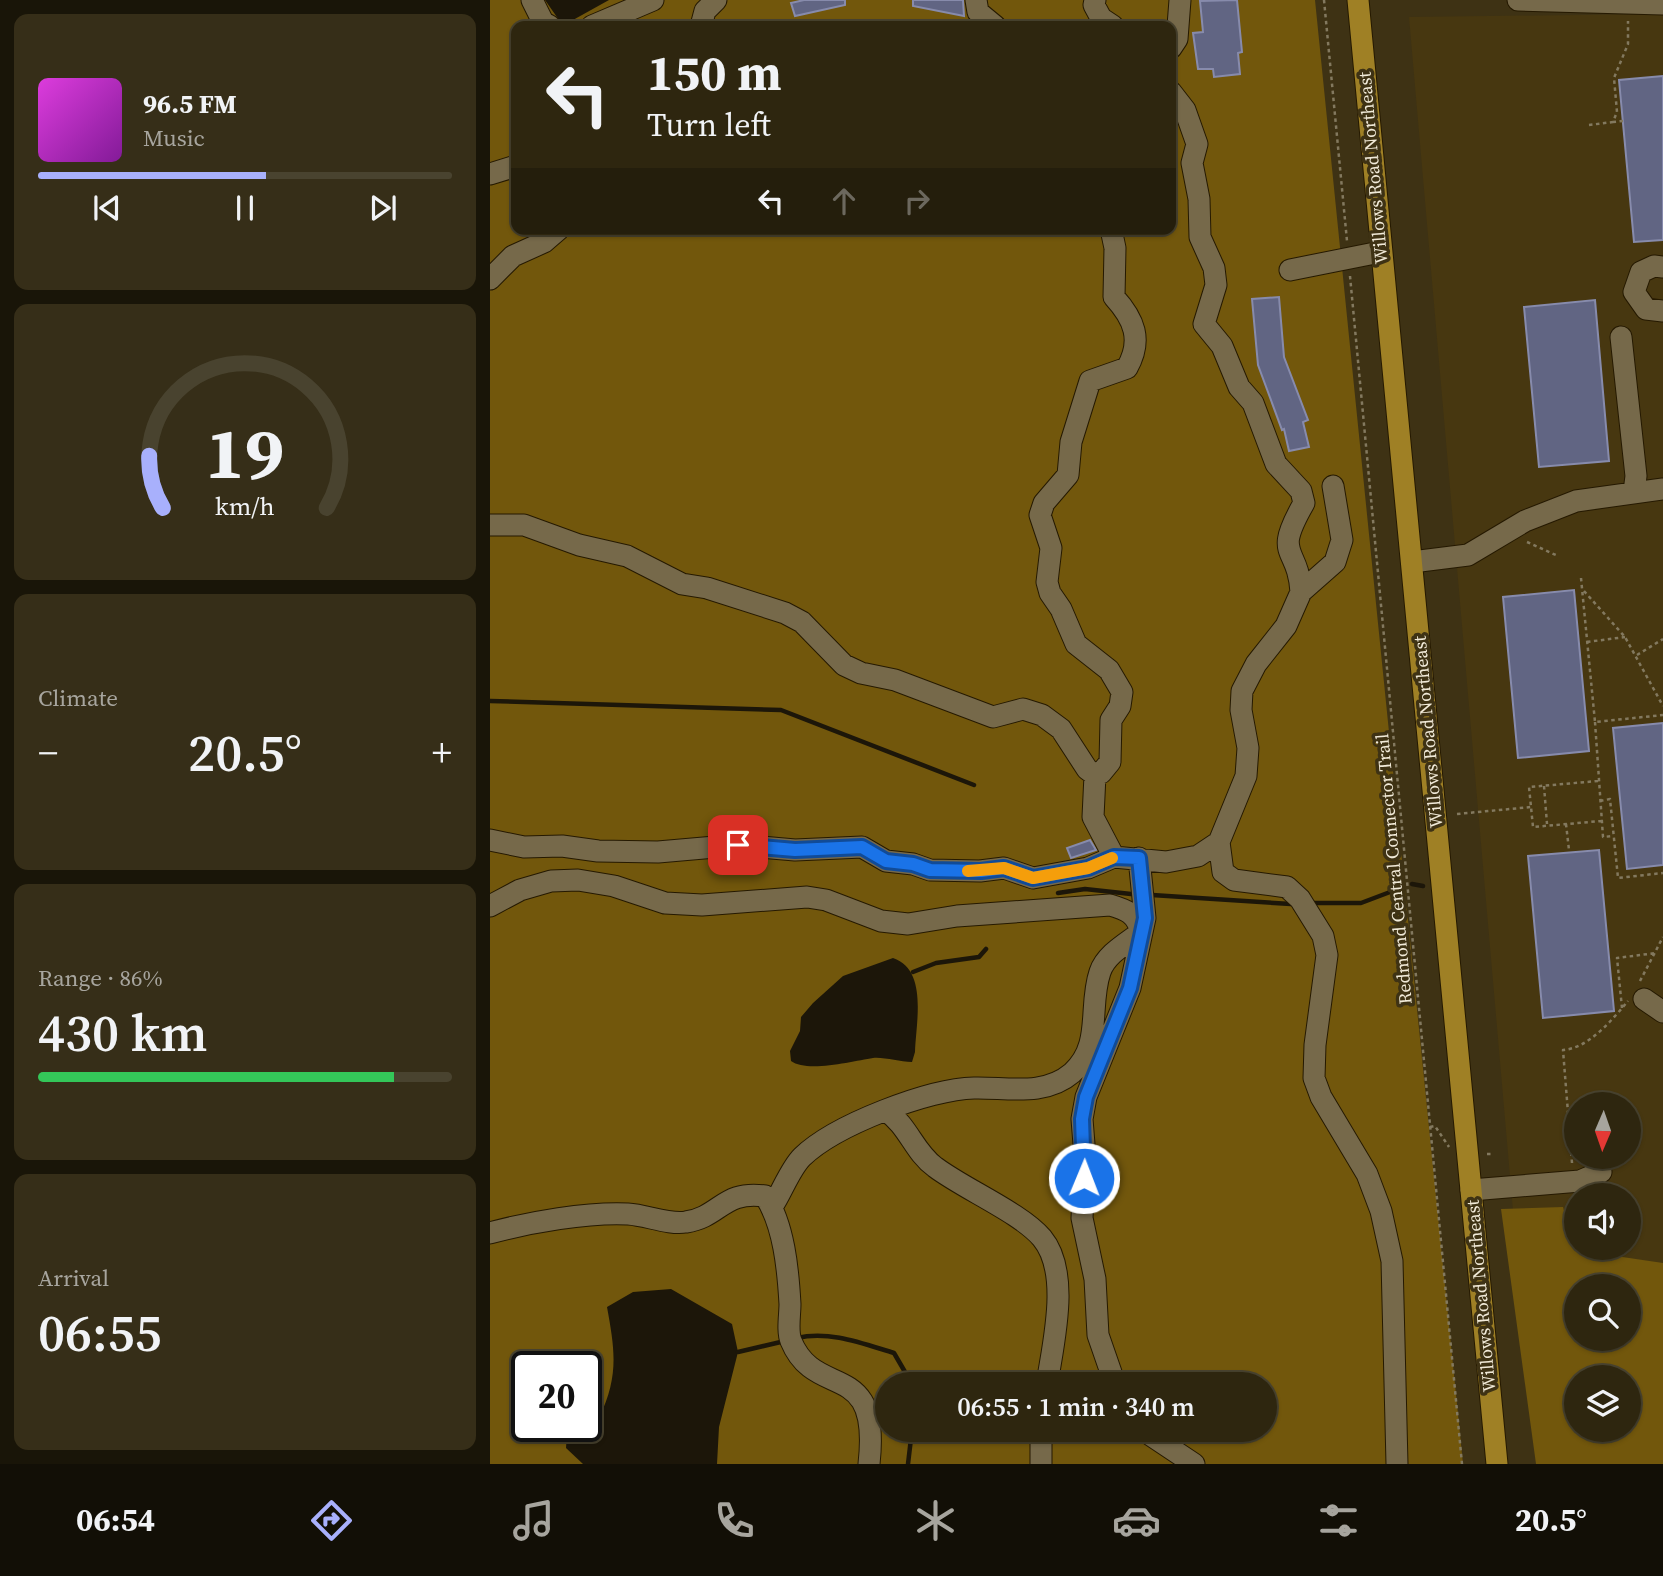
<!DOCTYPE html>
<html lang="en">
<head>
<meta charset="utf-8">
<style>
  :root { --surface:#2e260f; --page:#362e18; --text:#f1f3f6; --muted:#a7a59e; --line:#49432f; --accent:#a8b0fc }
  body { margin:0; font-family:"Source Serif 4",serif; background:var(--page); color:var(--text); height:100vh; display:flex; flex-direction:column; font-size:26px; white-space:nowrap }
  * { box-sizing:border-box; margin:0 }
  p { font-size:23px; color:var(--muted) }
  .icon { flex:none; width:38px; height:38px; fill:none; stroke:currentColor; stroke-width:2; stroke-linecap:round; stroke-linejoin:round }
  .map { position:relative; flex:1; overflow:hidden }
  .panel { display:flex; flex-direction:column; gap:14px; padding:14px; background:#191508; width:490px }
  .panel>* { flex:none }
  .banner { position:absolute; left:21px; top:21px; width:665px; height:214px; border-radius:14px; box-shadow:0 2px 5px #0004,0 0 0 2px var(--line); background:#2e260f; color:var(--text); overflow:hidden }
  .needle { width:46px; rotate:182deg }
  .fabs { position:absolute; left:1074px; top:1092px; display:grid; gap:14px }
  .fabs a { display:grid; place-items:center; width:77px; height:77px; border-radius:50%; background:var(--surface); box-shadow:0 2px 5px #0004,0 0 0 2px var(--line); font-size:35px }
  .speed { position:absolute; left:21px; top:1351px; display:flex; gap:14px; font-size:35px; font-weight:700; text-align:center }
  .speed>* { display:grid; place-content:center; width:91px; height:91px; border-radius:50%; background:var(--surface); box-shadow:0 2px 5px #0004,0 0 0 2px var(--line); line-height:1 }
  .speed .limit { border:4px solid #111; border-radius:10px; background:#fff; color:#111 }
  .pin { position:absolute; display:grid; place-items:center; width:60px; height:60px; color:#fff; margin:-30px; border-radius:14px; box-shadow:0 4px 10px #0006 }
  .me { position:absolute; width:77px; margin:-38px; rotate:1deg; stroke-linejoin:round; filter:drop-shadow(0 0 5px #0008) }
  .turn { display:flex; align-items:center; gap:24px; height:147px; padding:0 21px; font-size:32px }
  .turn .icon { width:91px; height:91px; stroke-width:2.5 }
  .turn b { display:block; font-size:49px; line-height:60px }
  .lanes { display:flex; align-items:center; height:66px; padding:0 21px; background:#0003; justify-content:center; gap:35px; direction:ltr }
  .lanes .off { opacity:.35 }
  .big { font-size:52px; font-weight:600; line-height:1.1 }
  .panel .tile { flex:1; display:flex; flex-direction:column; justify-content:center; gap:10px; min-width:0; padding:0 24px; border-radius:14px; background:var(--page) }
  .panel .dial { align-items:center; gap:0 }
  .dial svg { height:182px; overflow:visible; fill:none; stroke:var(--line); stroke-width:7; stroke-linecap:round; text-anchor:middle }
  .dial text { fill:var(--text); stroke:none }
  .song { display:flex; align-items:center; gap:21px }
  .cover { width:84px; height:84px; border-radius:10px; background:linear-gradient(135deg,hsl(300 70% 55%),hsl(290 70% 35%)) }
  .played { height:7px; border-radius:4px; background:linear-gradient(90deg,var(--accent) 55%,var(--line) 55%) }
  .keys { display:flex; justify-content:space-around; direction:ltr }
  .heat { display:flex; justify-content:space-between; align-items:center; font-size:38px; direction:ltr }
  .charge { height:10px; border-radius:5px; background:linear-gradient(90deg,#34c759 86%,var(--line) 0) }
  .trip { position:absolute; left:385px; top:1372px; width:402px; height:70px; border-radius:35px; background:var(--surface); box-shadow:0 2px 5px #0004,0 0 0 2px var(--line); font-weight:600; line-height:70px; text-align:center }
  .dock { display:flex; height:112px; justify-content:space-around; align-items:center; background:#120f06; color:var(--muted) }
  .dock .icon { width:49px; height:49px }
  .dock .selected { color:var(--accent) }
  .dock b { font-size:32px; color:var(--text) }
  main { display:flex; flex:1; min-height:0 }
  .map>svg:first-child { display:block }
  .built { fill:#473710; fill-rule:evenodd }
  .green { fill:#72570c; fill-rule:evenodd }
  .water { fill:#1c1609 }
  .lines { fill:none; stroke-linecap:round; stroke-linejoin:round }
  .stream { stroke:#1c1609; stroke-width:4.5 }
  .building { fill:#616583; stroke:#878bac; stroke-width:2 }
  .minor-casing { stroke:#251900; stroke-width:23 }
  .major-casing { stroke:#251900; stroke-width:23 }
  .path { stroke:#83795f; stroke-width:2.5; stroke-dasharray:3.5 3.5; stroke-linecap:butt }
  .minor { stroke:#76694a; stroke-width:21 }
  .major { stroke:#9f8025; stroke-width:21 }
  .route-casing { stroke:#114b97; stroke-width:18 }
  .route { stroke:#1a73e8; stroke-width:12 }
  .slow { stroke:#f59e0b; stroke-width:12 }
  .labels { text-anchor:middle; stroke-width:7; stroke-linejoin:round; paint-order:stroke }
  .street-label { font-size:18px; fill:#f1ead8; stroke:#3e3214 }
</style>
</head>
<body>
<main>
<section class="panel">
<div class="tile">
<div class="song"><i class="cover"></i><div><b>96.5 FM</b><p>Music</p></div></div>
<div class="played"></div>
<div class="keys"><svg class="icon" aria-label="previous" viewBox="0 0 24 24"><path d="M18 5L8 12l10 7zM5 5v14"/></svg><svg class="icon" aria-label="pause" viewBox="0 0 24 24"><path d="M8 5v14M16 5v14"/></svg><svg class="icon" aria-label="next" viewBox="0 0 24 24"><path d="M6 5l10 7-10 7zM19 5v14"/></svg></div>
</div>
<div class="tile dial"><svg viewBox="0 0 100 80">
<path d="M14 69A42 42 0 1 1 86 69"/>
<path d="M14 69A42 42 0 0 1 8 46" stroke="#a8b0fc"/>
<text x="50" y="56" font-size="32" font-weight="700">19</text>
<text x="50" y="72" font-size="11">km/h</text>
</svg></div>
<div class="tile"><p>Climate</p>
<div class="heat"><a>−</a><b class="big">20.5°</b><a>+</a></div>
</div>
<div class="tile"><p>Range · 86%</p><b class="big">430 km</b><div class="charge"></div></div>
<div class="tile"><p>Arrival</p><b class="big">06:55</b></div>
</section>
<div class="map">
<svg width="1173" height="1464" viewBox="0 0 1173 1464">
  <rect width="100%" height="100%" fill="#3e3214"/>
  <path class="built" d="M1173 14V1308L1139 1286 1030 1291 919 17ZM1087 1104H1139V1157H1087ZM1087 1195H1139V1248H1087Z"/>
  <path class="green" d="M0 0H825L973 1464H0ZM26 26H681V229H26ZM37 1367H96V1426H37ZM397 1384H775V1430H397Z
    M1073 1207 1085 1250 1173 1263V1464H1046L1011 1209ZM1087 1286H1139V1339H1087ZM1087 1377H1139V1430H1087Z"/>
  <path class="water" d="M55 0H119L83 20H69Z
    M403 958C438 970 426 1022 425 1052L422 1062C409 1062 395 1057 383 1058 363 1061 317 1073 301 1061L300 1051 310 1031 311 1017 323 1003 353 976Z
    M181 1289 242 1324 248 1352 229 1427 227 1464H93L76 1448 77 1433 109 1418C129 1376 125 1351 117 1307L143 1292Z"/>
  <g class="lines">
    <path class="stream" d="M0 701 291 710 484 785
      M922 884 933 886
      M568 893 595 889 641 894
      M662 895 801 904
      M821 903H871L908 889
      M423 972 446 963 489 957 496 949
      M307 1338C339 1330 374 1344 404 1353L422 1384
      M248 1352 295 1341
      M418 1464 422 1430"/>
  </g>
  <path class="building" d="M314 0H355V5L305 16 301 3Z
    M423 0H473L474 16 423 6Z
    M747 0 752 52 748 53 750 74 724 77 723 69H708L703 33 713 32 710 1Z
    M1173 76V240L1144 242 1129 80Z
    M789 297 794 357 818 420 813 422 819 447 799 451 794 429 792 430 768 365 762 299Z
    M1105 300 1119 461 1049 467 1034 307Z
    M1084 590 1099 751 1028 758 1013 597Z
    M1173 723V865L1137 869 1123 728Z
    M600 840 606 850 581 858 577 848Z
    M1109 850 1124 1011 1053 1018 1038 856Z"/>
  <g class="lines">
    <defs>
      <path id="minor" d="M42 0 53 22 60 26
        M486 0 488 12 505 26
        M605 0 604 5 611 18 623 26
        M1028 0 1173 4
        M102 26 163 0
        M211 26 215 11 226 0
        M681 48 687 39 690 0
        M681 92 695 110 707 144 702 163 709 199 710 237 724 268 726 285 714 324 732 346 749 387 763 403 786 464 811 491 814 503C782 559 808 544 811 592
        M0 174 26 166
        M1173 267 1164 266 1151 272 1144 292 1156 309 1173 311
        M800 270 890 252
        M0 279 23 256 54 242 69 229
        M1131 337 1146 476 1144 492
        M0 525H34L89 545 137 556 192 584 217 588 295 613 312 622 354 665 371 673 405 680 503 717 533 709 552 715 571 729 597 769 605 775 611 773 620 762 621 720 630 706 632 692 619 670 586 644 571 609 560 593 557 582 561 548 550 515 554 503 578 475 581 442 600 381 637 368C653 340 644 319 624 297L625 248 621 229
        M922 562 978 555 1035 521 1086 501 1173 489
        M605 775 603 817 624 857
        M0 840 34 847 72 846 108 851 168 852 248 845 305 850 372 847 396 861 423 864 440 870 490 871 514 868 543 878 598 868 624 857 676 862 708 856 729 842 756 776 758 748 751 710 752 691 766 664 796 626 811 592 845 562 852 540 843 486
        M729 842 733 872 744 880 797 887 810 899 833 936 837 955 825 1045 824 1078 831 1097 877 1174 891 1211 902 1261 907 1464
        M0 906 30 890 61 881 88 880 124 886 175 903 212 905 317 897 336 900 391 921 418 924 467 916 620 905C637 910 646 913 651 932 637 943 616 954 610 972 598 1007 613 1045 582 1073 554 1097 516 1087 484 1088 439 1089 345 1125 312 1157 300 1169 292 1192 282 1207
        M1154 999 1173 1012
        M396 1111C418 1125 424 1152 445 1167 474 1189 531 1213 552 1238 581 1273 563 1343 557 1384
        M981 1190 1090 1181 1111 1172
        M0 1233C40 1222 98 1212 138 1214 156 1215 179 1225 196 1222 230 1217 233 1190 275 1196 294 1225 298 1269 300 1304 300 1315 297 1331 301 1341 326 1402 391 1356 379 1464
        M625 1384 608 1335 605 1279 592 1218 595 1157 592 1119 596 1097 640 988 655 918 649 858
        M653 1430 704 1464
        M551 1464V1430"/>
      <path id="major" d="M868 0 1007 1464"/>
    </defs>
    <use href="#minor" class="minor-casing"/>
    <use href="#major" class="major-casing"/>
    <path class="path" d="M834 0 857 241
      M1133 121 1123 122 1127 112 1124 78 1138 44V21
      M1099 125 1123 122
      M860 276 972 1464
      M1037 542 1068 556
      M1091 578 1105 722 1173 715
      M1094 591 1135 637 1173 706
      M1097 642 1135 637
      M1147 655 1173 639
      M1105 722 1113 837 1123 836
      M1108 781 1039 787 1043 827 1111 821
      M1054 786 1057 824
      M1110 801 1120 799 1128 878 1173 873
      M967 814 1041 807
      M1076 824 1079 850
      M1150 981 1173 937
      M1132 1008 1127 958 1166 953
      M940 1127 945 1126 959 1147
      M997 1154H1004
      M1082 1163 1073 1050C1099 1048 1122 1020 1138 1001"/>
    <use href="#minor" class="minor"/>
    <use href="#major" class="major"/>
  </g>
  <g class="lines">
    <defs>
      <path id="route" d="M248 845 305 850 372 847 396 861 423 864 440 870 491 871 514 868 543 878 598 868 624 857 649 858 655 918 640 988 596 1097 592 1119 594 1178"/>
    </defs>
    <use href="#route" class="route-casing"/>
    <use href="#route" class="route"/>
    <path class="slow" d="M478 871 514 868 543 878 598 868 622 858"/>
  </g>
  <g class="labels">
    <g class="street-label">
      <text transform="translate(883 168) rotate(-95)" y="6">Willows Road Northeast</text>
      <text transform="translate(938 732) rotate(-95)" y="6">Willows Road Northeast</text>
      <text transform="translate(904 869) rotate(-95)" y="6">Redmond Central Connector Trail</text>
      <text transform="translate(991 1296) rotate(-95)" y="6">Willows Road Northeast</text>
    </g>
  </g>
</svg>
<div class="fabs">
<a><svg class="needle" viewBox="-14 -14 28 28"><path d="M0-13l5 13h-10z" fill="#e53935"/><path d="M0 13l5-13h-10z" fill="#a7a59e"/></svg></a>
<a><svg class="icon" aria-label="sound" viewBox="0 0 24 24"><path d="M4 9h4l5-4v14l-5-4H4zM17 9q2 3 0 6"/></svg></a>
<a><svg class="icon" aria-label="search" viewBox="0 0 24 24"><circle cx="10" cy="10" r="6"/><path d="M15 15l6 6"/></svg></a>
<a><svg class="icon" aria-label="layers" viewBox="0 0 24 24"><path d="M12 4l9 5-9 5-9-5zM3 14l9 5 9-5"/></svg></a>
</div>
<div class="speed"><div class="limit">20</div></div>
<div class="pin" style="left:248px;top:845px;background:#d93025"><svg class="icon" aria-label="arrive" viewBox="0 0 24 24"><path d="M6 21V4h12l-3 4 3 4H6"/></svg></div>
<svg class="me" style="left:594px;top:1178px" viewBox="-20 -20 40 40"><circle r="17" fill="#1a73e8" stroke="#fff" stroke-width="3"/><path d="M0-11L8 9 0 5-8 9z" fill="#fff"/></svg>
<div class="trip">06:55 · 1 min · 340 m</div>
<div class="banner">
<div class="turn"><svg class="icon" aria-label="left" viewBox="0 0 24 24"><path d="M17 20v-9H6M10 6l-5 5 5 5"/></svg><div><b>150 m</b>Turn left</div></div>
<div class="lanes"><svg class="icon" aria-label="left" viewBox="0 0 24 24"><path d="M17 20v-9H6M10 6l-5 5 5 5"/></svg><svg class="icon off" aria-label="ahead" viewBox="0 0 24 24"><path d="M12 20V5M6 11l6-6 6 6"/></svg><svg class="icon off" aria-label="right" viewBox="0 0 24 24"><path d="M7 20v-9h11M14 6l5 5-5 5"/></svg></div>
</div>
</div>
</main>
<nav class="dock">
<b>06:54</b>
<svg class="icon selected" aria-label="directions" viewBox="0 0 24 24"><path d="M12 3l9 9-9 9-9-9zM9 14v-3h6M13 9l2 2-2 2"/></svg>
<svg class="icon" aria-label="music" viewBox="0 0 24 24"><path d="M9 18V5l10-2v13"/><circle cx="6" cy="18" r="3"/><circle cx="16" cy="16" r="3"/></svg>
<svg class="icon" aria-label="phone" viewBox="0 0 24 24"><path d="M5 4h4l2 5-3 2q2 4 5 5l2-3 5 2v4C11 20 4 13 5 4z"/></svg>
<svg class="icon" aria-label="climate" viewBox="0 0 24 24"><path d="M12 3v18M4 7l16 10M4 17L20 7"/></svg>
<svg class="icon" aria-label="car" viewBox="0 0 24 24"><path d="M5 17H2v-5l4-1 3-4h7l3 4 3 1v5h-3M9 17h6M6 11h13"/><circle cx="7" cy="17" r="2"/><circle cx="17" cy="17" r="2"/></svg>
<svg class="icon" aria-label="filters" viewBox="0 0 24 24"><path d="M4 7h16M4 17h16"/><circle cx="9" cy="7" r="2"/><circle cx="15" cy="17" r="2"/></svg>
<b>20.5°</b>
</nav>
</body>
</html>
